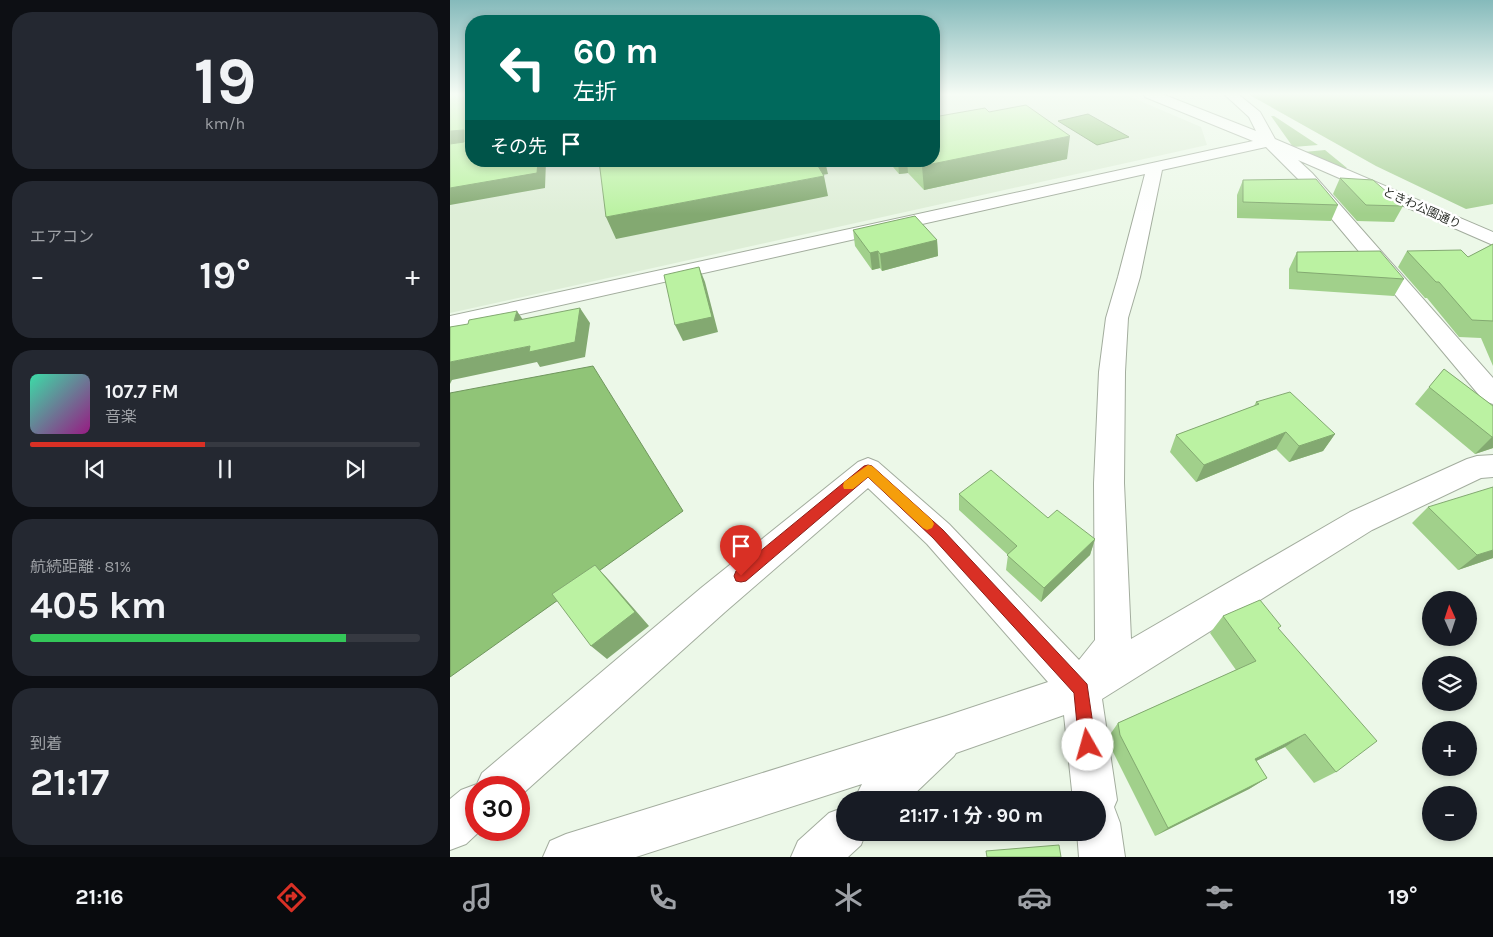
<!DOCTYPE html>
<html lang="ja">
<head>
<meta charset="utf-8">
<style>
  :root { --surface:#171b24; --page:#242831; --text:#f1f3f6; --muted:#9ea1a6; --line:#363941; --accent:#d93025 }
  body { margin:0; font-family:Karla,"Noto Sans JP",sans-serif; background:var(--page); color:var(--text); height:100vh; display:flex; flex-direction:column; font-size:19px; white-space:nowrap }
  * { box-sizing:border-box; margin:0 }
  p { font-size:16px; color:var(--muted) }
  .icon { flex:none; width:28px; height:28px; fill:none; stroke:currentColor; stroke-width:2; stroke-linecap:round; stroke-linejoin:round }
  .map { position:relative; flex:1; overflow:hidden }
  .details { display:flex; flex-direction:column; gap:12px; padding:12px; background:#0d0f14; width:450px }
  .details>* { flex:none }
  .hud { position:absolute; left:15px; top:15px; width:475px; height:152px; border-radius:20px; box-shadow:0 2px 8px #0003; background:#00695c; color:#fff; overflow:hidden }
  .needle { width:32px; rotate:357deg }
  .controls { position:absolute; left:972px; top:591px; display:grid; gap:10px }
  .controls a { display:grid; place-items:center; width:55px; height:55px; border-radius:50%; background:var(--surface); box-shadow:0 2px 8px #0003; font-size:25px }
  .speed { position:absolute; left:15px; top:776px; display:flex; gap:10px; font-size:25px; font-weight:700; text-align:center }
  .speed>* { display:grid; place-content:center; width:65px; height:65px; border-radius:50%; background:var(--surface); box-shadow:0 2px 8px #0003; line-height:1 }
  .speed .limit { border:8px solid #d22; background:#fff; color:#111 }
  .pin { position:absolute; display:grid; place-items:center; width:42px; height:42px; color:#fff; margin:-51px -21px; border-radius:50% 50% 50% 0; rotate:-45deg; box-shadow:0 0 5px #0007 }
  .pin .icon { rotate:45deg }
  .me { position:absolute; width:55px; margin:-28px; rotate:353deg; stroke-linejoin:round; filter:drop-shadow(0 0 4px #0008) }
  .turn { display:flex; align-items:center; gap:18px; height:105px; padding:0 25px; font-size:22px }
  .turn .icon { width:65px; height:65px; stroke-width:2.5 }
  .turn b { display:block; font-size:35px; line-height:42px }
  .then { display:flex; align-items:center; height:48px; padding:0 25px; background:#0003; gap:10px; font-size:19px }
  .big { font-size:38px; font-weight:700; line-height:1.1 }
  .details .widget { flex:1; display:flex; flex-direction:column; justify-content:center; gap:8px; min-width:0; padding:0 18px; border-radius:20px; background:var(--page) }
  .details .dial { align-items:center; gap:0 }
  .dial b { font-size:65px; line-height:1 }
  .song { display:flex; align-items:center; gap:15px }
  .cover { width:60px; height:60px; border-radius:8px; background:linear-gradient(135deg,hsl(160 70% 55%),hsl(310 70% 35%)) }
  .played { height:5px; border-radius:2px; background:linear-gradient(90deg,var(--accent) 45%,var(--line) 45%) }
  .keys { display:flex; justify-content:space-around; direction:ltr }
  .heat { display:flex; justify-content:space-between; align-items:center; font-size:28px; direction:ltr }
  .charge { height:8px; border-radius:4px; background:linear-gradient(90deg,#34c759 81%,var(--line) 0) }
  .trip { position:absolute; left:386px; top:791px; width:270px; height:50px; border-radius:25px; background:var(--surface); box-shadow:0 2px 8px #0003; font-weight:700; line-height:50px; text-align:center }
  .tabs { display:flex; height:80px; justify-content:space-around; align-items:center; background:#090b0e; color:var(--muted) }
  .tabs .icon { width:35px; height:35px }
  .tabs .on { color:var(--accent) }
  .tabs b { font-size:22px; color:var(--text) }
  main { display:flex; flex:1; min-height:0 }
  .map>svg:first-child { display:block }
  .built { fill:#deeed7 }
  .green { fill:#a7d095 }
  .water { fill:#90c477; stroke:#70965e }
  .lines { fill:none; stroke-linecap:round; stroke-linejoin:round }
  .minor-casing { stroke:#a3ad9e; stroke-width:2 }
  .minor { fill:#fff; fill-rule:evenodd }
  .wall { fill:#a1d08b }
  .shaded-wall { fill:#83a971 }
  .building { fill:#bbf2a2; stroke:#83a971 }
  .route { fill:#d93025; stroke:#8d1f18 }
  .slow { fill:#f59e0b }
  .labels { text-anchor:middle; stroke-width:5; stroke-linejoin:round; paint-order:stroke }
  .far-street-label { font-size:12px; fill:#272b25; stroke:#fff }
</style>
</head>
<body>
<main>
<section class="details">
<div class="widget dial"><b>19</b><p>km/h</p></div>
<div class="widget"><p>エアコン</p>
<div class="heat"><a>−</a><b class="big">19°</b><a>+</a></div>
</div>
<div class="widget">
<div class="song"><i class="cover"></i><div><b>107.7 FM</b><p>音楽</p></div></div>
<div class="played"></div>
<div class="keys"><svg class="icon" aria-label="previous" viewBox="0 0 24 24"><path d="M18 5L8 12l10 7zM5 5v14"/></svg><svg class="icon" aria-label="pause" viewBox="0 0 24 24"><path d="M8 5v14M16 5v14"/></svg><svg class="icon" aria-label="next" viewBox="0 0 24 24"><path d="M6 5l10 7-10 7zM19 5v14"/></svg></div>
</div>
<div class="widget"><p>航続距離 · 81%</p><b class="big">405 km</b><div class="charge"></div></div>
<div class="widget"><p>到着</p><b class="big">21:17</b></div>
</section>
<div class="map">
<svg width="1043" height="857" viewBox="0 0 1043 857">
  <rect width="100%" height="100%" fill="#ecf8e8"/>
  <path class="built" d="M484 94H674L751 127 757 145 0 313V155L21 161H484Z"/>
  <path class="green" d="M798 94H1043V204L1016 209 926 166Z
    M821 116H824L868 145 843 147Z
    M875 150 897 168 893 169 854 152Z"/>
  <path class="water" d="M638 114 679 137 647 145 608 121Z
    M143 366 233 511 0 677V393Z"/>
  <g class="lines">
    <defs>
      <path id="minor" d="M694 94H712L806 131 799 117 774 94H788L810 112 825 139 1043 232V245L848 160 862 173 1043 378V404L1034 401 850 181 816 147 712 170 690 277 678 318 675 372 674 483 681 639 900 512 1017 459 1027 456 1043 455V477L1031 478 922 530 652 699 667 800 664 807 670 823 675 857H629L627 832H648V800H623L614 715 506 753 504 756 458 800H404L412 784 186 857H93L100 841 116 834 496 716 598 682 477 544 418 488 275 612 69 797V788H26V830H31L16 844 0 850V799L11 790 27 784 32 773 251 588 408 462 418 458 428 462 499 524 629 660 645 640 644 483 649 372 656 318 668 277 695 174 0 330V316L803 141 695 97Z
        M395 807V832H416L411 845 398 857H341L348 841 379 813Z"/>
    </defs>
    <use href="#minor" class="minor-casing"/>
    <use href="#minor" class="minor"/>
  </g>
  <path class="wall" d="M539 112 617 159 474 190 458 173 449 174 438 161H484Z
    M890 178 953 206 944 222 907 221 883 194Z
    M793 180 888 205 881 221 787 218V195Z
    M403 230 487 240 488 256 432 271 430 268 422 270 405 246Z
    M1043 244V366L1031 338 1009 337 977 298H975L948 267 957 251 1018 257Z
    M847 252 954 279 944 296 839 289V269Z
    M994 369 1043 406V448L1025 454 965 404Z
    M806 402 885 434 873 451 839 462 826 449 746 482 720 452 726 435 804 406Z
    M509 494 598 518 645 539 640 555 591 602 556 570 558 555 509 510Z
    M978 507 1043 558 1008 570 962 523Z
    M773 616 829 629 886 772 864 783 835 747 806 761 817 778 799 789 705 836 661 748 659 736 668 723 786 670 760 633Z"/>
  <path class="shaded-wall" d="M14 130 21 142 0 146V131Z
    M620 136 617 159 474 190 472 166Z
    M88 161H96L95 188 0 205V188Z
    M363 161H375L378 174 366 176Z
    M448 161H457L458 173 449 174Z
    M374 176 378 196 166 239 156 217Z
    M487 240 488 256 432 271 430 254Z
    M428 251 430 268 422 270 420 253Z
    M249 267 255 282 268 332 233 341 225 325Z
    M130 308 140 323 135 357 90 367 87 362 2 380 0 384V362L80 346Z
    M67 311 77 326 64 321Z
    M836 432 826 449 746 482 754 465Z
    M885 434 873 451 839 462 849 446Z
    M1042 437H1043V448L1025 454Z
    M645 539 640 555 591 602 594 588Z
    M1043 550V558L1008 570 1027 555Z
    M145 565 159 580 199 626 157 659 141 646Z
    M855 734 835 747 788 770 805 759Z
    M817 778 799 789 705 836 718 828Z"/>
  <path class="building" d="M0 94H21V161H88L87 173 0 188V144L14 142V130L0 131Z
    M576 105 620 136 472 166 467 161H484V117L535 108 539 112Z
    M149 161H365L374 176 156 217Z
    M890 178 923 180 953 206 916 205Z
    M866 179 888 205 793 202V180Z
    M465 216 487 240 430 254 428 251 420 253 403 230Z
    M1043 244V321L1022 320 989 282H986L957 251 1011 250 1018 257Z
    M930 251 954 279 847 272V252Z
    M249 267 262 317 225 325 214 275Z
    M130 308 125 342 79 352 80 346 0 362V327L18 324 19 320 67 311 64 321Z
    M994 369 1043 406V437H1042L979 387Z
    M840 392 885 434 849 446 836 432 754 465 726 435 809 404 806 402Z
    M541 470 598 518 607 510 645 539 594 588 557 555 567 546 509 494Z
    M1043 487V550L1027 555 978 507Z
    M145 565 185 612 141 646 102 594Z
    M810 600 831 626 828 628 927 741 886 772 855 734 805 759 817 778 718 828 670 735 668 723 806 661 773 616Z
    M609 845 611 857H537L536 851Z"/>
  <linearGradient id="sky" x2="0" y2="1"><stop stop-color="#85babb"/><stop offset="0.44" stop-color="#f6fcf5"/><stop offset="1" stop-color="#f6fcf5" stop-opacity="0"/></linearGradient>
  <rect width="1043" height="214" fill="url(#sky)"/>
  <path class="route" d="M418 465 422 466 493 530 637 684 646 745 644 751 638 753 632 751 629 745 624 693 483 538 418 477 296 581 291 582 286 581 284 576 286 571 414 466Z"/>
  <path class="slow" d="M418 465 422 466 482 520 484 524 482 528 477 530 473 528 418 477 403 489H394L393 486 394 482Z"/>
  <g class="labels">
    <g class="far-street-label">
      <text transform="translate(972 208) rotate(24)" y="4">ときわ公園通り</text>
    </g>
  </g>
</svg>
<div class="controls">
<a><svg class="needle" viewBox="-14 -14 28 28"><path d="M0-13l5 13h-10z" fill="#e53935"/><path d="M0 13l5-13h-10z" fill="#9ea1a6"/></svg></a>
<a><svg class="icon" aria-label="layers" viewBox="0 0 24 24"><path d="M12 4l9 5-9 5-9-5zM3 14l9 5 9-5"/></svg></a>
<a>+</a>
<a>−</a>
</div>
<div class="speed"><div class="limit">30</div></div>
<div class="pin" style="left:291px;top:576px;background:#d93025"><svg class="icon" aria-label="arrive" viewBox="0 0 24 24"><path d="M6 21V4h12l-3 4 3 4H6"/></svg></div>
<svg class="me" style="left:638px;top:745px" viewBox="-20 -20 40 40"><circle r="19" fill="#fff"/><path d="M0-13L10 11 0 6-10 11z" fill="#d93025"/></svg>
<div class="trip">21:17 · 1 分 · 90 m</div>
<div class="hud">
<div class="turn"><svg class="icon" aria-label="left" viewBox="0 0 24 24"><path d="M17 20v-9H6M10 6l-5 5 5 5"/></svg><div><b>60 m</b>左折</div></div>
<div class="then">その先<svg class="icon" aria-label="arrive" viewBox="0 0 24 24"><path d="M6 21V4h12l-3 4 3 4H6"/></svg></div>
</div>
</div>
</main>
<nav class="tabs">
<b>21:16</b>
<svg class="icon on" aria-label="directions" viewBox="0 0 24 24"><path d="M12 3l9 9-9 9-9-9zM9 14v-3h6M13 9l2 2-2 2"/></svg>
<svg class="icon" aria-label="music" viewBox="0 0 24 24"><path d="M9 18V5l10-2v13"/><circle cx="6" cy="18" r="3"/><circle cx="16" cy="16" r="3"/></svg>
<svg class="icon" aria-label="phone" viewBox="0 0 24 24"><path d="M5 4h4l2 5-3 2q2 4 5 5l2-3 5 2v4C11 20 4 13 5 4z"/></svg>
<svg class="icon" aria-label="climate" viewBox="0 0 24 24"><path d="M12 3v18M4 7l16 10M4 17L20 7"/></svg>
<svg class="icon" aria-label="car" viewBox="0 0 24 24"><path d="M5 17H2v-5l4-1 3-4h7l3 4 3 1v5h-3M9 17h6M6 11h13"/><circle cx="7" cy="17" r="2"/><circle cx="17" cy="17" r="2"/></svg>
<svg class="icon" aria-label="filters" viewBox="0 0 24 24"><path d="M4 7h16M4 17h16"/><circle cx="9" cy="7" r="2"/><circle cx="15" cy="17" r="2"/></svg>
<b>19°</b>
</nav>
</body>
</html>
